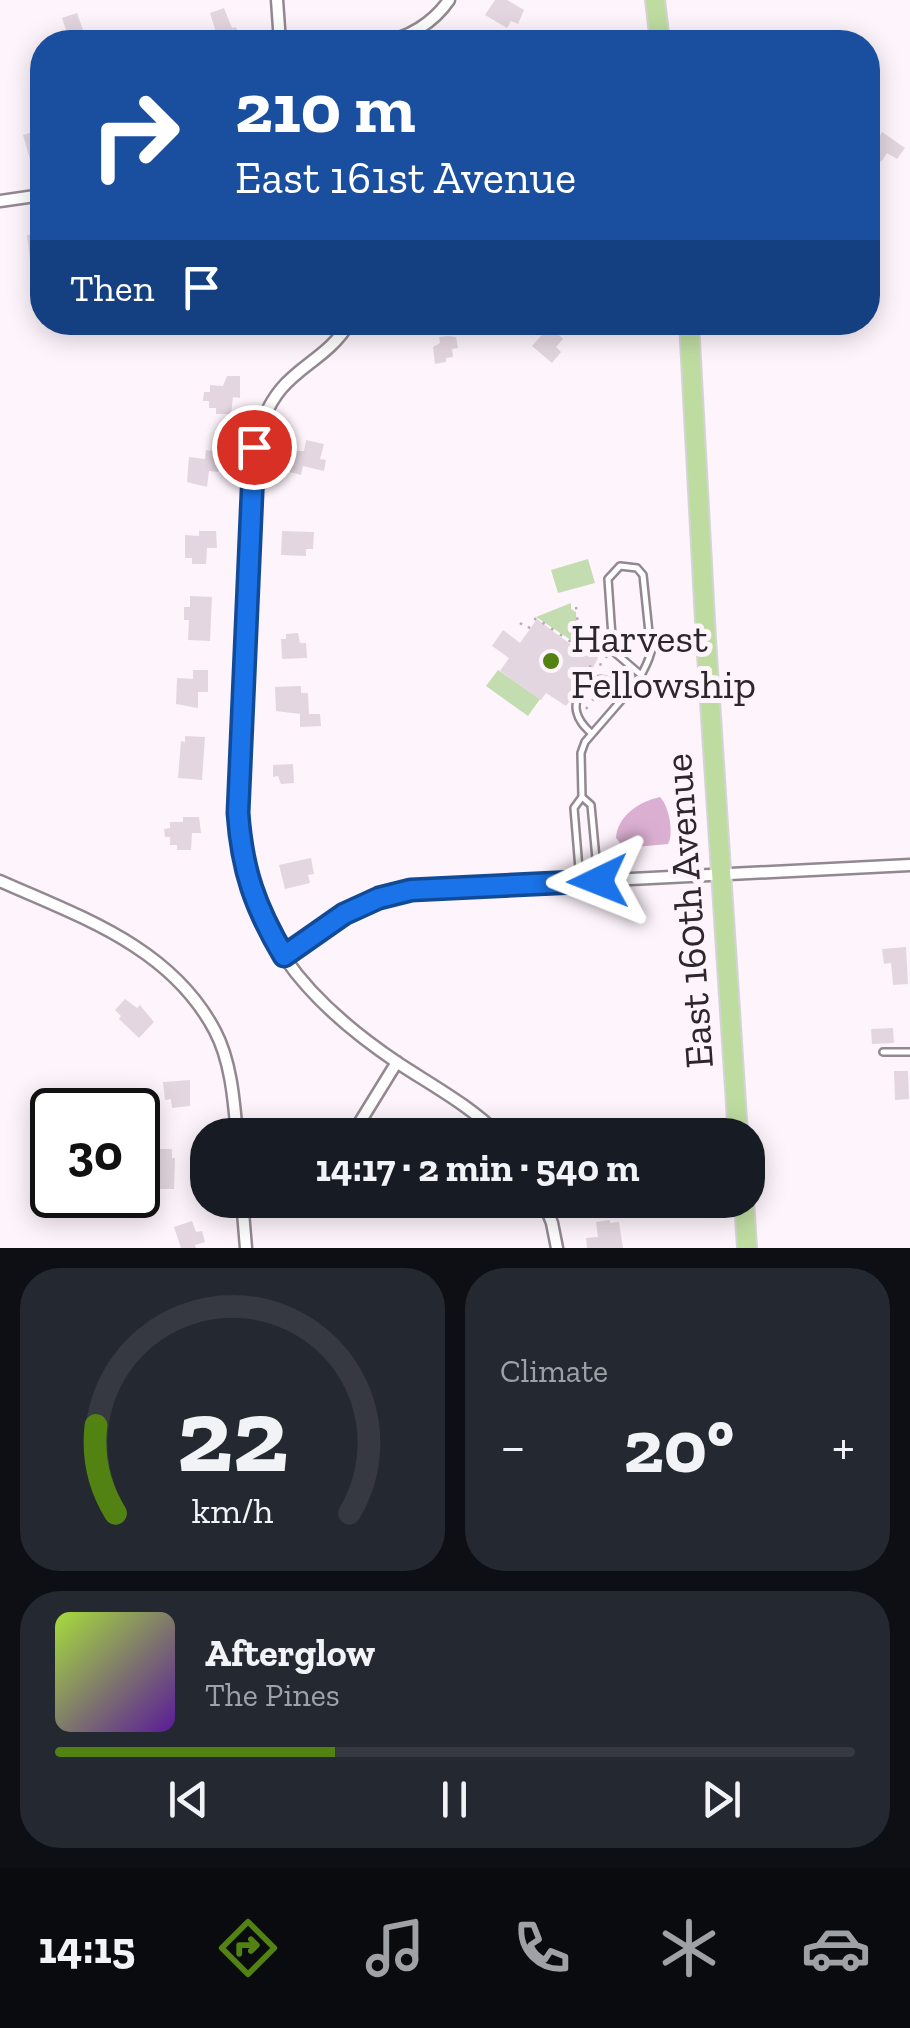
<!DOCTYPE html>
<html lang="en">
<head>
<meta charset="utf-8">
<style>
  :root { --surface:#171b24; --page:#242831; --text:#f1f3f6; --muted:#9ea1a6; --line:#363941; --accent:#528211 }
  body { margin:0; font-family:"Zilla Slab",serif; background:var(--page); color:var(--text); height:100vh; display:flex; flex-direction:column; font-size:38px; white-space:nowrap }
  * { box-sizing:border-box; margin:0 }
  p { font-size:32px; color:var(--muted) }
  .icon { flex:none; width:55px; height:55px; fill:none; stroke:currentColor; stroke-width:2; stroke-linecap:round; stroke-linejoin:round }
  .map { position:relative; height:1248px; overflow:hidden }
  .details { display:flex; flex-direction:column; gap:20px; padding:20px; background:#0d0f14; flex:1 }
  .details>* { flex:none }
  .hud { position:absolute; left:30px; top:30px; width:850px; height:305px; border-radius:40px; box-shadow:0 5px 25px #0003; background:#1a4fa0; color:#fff; overflow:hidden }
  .speed { position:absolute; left:30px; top:1088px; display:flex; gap:20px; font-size:50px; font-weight:700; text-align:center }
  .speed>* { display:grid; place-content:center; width:130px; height:130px; border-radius:50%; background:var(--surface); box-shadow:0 5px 25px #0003; line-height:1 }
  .speed .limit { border:5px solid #111; border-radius:15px; background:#fff; color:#111 }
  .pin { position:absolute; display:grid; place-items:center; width:85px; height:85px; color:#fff; margin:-42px; border:5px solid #fff; border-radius:50%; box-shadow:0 2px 10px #0007 }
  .me { position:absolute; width:110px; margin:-55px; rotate:268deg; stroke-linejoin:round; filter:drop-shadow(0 0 8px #0008) }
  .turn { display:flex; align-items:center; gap:35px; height:210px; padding:0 40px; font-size:45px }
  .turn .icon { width:130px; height:130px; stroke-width:2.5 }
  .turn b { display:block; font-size:70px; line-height:85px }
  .then { display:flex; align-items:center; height:95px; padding:0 40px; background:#0003; gap:20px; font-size:38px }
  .big { font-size:75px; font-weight:700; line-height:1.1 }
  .details .card { flex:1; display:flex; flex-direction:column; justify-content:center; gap:15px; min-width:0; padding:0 35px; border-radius:40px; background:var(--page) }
  .details .dial { align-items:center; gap:0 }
  .dial svg { height:260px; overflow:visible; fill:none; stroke:var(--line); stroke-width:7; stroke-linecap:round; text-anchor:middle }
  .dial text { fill:var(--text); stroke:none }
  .song { display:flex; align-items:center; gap:30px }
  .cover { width:120px; height:120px; border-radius:15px; background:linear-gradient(135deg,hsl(80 70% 55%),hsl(270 70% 35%)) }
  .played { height:10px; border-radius:5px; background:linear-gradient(90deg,var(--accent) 35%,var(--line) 35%) }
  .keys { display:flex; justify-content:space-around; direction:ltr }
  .heat { display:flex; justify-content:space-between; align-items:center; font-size:55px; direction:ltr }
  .details .tiles { flex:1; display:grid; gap:20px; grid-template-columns:1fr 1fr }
  .card:last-child { grid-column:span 2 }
  .trip { position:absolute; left:190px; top:1118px; width:575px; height:100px; border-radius:40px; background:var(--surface); box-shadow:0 5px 25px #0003; font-weight:700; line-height:100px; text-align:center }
  .tabs { display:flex; height:160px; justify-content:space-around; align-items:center; background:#090b0e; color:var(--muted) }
  .tabs .icon { width:70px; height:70px }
  .tabs .active { color:var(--accent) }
  .tabs b { font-size:45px; color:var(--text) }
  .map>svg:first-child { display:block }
  .green { fill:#c3dcb0 }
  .water { fill:#dbafd1 }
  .building { fill:#e3d6e0 }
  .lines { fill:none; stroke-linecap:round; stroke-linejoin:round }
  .service-casing { stroke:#938890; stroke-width:10 }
  .minor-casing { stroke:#938890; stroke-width:15 }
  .primary-casing { stroke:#d5d4d5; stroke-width:22 }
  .path { stroke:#b4acb2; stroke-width:2.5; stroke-dasharray:2.5 8; stroke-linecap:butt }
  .service { stroke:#fff; stroke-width:5 }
  .minor { stroke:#fff; stroke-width:10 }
  .primary { stroke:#bedca0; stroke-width:18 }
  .route-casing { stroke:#114b97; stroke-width:25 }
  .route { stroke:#1a73e8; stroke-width:18 }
  .poi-dot { fill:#528211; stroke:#fef4fc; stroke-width:4 }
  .labels { text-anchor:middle; stroke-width:10; stroke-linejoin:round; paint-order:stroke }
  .poi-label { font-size:40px; fill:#2c272b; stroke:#fef4fc; text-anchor:start }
  .street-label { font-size:40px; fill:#2c272b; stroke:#fef4fc }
</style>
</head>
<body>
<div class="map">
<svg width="910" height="1248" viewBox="0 0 910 1248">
  <rect width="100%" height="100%" fill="#fef4fc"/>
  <path class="green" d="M588 559 595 583 558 593 551 570Z
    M571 603V609L576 612 577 644 536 617Z
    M498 670 540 699 528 716 486 686Z"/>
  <path class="water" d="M660 797C669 806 674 833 668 844L624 848 616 838C617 816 640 801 660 797Z"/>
  <path class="building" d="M495 0H507L524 10 518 24 511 21 507 28 485 15Z
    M224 8 232 28 236 27 242 42H219L210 13Z
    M77 13 85 36 70 42 62 18Z
    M42 129V156L30 159 23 135Z
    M882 132 905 148 897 159 887 153 881 162 870 154Z
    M42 233V257L30 259 27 235Z
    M546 330 551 334 554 330 563 339 556 347 561 352 552 363 532 346Z
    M450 336 456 337 458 348 452 349 453 357 446 358V362L435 364 433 347 440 343 439 337Z
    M227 376H240V398L233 397 231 414H216V408H209V401H203L204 392H210V385L223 386Z
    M306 440 324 444 320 459 326 460 324 471 303 466 301 475 286 471 291 451H304Z
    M206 450 220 452 219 472 209 471 207 487 187 482 189 457 205 459Z
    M199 531H216L217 548H207L206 564H192V558H185V535L199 536Z
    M282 531 314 532 313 549H306V556L281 555Z
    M190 596 212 597 210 641 188 640 189 620H184V607H190Z
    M537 619 578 650 590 644 597 649 598 658 592 670 566 706 546 693 541 700 500 671 509 658 492 646 503 630 520 643Z
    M298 633 300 643H306L307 658 282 659 281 639H286V634Z
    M193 670H208V692H198V708L176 704 177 678 193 679Z
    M301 686V693H308L309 714H320L321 726 300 727V714L276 711 275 687Z
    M185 736 205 737 202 780 178 778 181 741 185 742Z
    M293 764 294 783 281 784 278 776 273 777V765Z
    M183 817H199L201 833H192L191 850H177V845H170V837H165L164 829 170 828V822H183Z
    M311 858 314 874 308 875 310 883 285 889 279 865Z
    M906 947 908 984 893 985 891 963 884 964 882 949Z
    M125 999 137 1008 140 1005 154 1022 139 1038 119 1019 121 1016 115 1010Z
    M893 1028 894 1043 872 1044 871 1029Z
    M894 1071H908L909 1099 895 1100Z
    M190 1080V1106L172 1108 171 1099 165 1100 163 1082Z
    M149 1149H172V1158H175L174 1189H149Z
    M610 1220V1223L619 1222 623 1248H587L586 1238 598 1237 596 1222Z
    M192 1221 196 1232 202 1231 205 1242 195 1245 196 1248H181L174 1227Z"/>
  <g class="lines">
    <defs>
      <path id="service" d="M592 734C586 728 579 722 577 713 572 698 588 676 605 680 613 682 620 689 626 694
        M598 880 591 805 582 797 581 753 585 742 637 682C643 672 648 664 651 652L643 575 637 568 620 566 608 579 613 651 641 675
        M580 881 574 808 582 797
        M883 1052H910"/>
      <path id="minor" d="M277 0 280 42
        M280 38 333 42
        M381 42C408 39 434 22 449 0
        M0 201 42 195
        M350 322C329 356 303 363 281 389 267 406 260 426 254 447L238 813C246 932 303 999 398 1063 433 1086 469 1105 499 1135
        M0 881C81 917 171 947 215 1031 231 1061 234 1101 237 1135
        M284 956C325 926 362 903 411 890L910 865
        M352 1135 397 1062
        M242 1200 246 1248
        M543 1200 552 1223 557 1248"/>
      <path id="primary" d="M655 0 660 42
        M689 322 706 639 738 1135
        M744 1200 747 1248"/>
    </defs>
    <use href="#service" class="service-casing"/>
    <use href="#minor" class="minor-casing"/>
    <use href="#primary" class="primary-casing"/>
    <path class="path" d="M576 607 580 643
      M520 623 528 629 536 618 577 646 589 642 604 649
      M589 667 603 664 607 656
      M586 709 600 690"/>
    <use href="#service" class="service"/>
    <use href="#minor" class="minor"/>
    <use href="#primary" class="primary"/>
  </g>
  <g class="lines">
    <defs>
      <path id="route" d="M254 447 238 813C242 870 255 907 284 956L344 914 379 898 411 890 598 881"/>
    </defs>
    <use href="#route" class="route-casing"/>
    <use href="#route" class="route"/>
  </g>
  <circle class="poi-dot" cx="551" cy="661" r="10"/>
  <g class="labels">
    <g class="poi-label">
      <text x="571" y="652">Harvest<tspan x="571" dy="46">Fellowship</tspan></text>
    </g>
    <g class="street-label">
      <text transform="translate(688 911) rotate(-94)" y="14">East 160th Avenue</text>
    </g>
  </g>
</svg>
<div class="speed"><div class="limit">30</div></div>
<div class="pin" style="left:254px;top:447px;background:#d93025"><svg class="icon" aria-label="arrive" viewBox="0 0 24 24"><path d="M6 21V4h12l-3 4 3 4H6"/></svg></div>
<svg class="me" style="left:598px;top:881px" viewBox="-20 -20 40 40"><path d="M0-17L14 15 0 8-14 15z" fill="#1a73e8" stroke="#fff" stroke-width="4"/></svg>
<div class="trip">14:17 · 2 min · 540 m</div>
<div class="hud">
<div class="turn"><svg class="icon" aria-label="right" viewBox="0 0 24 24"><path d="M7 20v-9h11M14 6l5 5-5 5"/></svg><div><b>210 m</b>East 161st Avenue</div></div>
<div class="then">Then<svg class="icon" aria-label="arrive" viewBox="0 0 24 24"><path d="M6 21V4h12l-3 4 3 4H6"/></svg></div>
</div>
</div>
<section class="details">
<div class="tiles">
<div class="card dial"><svg viewBox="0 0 100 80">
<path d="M14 69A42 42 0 1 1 86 69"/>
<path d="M14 69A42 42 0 0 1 8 42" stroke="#528211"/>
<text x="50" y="56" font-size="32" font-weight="700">22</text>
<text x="50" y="72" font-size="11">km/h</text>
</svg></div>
<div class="card"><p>Climate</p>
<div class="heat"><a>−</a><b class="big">20°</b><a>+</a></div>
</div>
<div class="card">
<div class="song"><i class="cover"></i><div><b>Afterglow</b><p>The Pines</p></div></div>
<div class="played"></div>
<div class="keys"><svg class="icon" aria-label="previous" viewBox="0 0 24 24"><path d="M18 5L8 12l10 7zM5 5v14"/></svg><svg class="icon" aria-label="pause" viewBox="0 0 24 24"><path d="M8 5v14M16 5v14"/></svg><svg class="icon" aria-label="next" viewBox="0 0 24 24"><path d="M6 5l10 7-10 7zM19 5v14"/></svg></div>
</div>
</div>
</section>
<nav class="tabs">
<b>14:15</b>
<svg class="icon active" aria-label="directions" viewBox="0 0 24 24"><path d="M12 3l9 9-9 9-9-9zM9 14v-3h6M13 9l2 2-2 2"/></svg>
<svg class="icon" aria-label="music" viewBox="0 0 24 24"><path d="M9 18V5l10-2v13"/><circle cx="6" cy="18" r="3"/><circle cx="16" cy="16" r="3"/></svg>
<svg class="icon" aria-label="phone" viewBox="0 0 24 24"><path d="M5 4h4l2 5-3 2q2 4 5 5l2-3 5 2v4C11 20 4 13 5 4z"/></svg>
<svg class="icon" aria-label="climate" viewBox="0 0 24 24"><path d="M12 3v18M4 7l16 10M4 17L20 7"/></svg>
<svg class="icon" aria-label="car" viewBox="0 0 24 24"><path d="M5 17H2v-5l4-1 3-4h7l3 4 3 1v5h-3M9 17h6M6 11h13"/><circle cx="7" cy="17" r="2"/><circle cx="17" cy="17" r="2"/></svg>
</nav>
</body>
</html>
